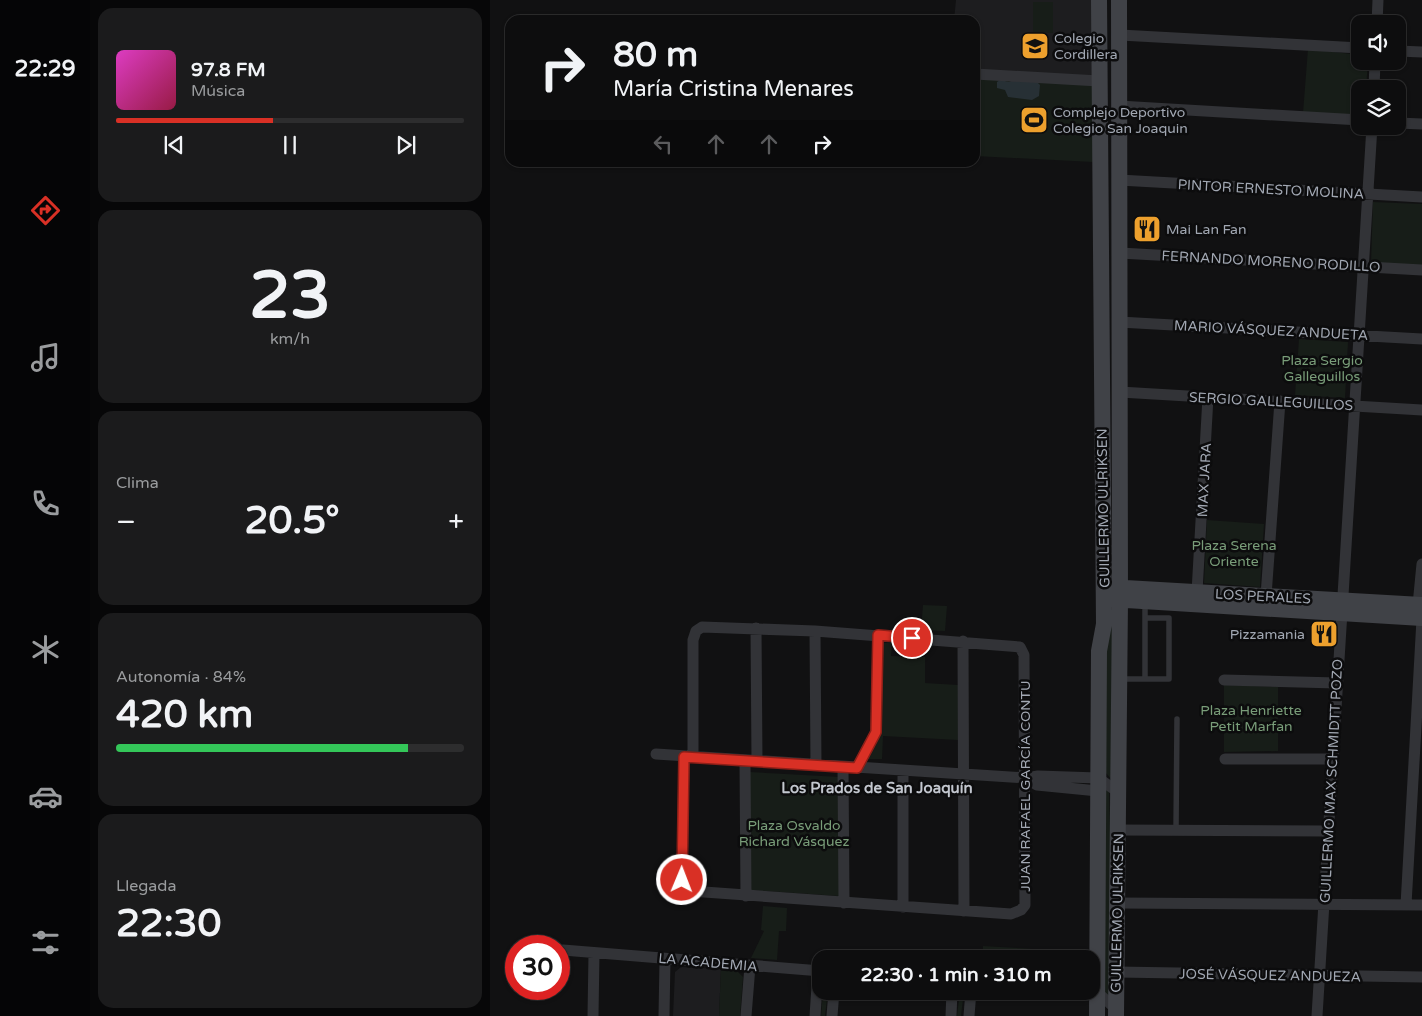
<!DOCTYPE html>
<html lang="es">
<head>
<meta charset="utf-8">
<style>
  :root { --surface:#0d0d0e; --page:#1b1b1c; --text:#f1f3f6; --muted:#9a9c9e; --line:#2d2d2e; --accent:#d93025 }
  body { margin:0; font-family:"Varela Round",sans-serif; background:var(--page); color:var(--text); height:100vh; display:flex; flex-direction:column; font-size:19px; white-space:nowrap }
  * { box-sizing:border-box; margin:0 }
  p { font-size:16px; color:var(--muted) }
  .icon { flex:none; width:28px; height:28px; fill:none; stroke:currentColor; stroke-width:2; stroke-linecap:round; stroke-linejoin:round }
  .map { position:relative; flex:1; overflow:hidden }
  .sheet { display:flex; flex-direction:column; gap:8px; padding:8px; background:#070708; width:400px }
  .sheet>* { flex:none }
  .hud { position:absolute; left:15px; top:15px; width:475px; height:152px; border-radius:15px; box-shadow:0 1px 4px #0004,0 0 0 1px var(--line); background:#0d0d0e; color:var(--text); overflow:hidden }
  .buttons { position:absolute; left:861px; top:15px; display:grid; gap:10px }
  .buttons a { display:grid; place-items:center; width:55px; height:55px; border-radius:10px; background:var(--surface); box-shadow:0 1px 4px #0004,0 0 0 1px var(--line); font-size:25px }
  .speed { position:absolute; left:15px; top:935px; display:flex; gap:10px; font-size:25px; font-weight:700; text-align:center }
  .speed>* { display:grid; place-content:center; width:65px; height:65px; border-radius:50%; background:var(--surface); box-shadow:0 1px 4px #0004,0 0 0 1px var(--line); line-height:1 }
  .speed .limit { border:8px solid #d22; background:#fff; color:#111 }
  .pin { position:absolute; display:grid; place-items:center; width:42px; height:42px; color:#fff; margin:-21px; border:2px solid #fff; border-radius:50%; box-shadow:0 1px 5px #0007 }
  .me { position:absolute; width:55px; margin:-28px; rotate:1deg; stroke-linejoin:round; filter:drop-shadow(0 0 4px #0008) }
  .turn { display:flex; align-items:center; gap:18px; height:105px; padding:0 25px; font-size:22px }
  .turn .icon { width:65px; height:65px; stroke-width:2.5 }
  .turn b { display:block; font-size:35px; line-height:42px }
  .lanes { display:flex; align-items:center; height:48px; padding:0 25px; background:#0003; justify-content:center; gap:25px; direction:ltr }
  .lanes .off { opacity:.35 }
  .big { font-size:38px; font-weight:700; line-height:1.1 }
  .sheet .tile { flex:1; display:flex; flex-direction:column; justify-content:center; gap:8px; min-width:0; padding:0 18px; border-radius:15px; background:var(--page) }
  .sheet .dial { align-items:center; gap:0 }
  .dial b { font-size:65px; line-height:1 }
  .song { display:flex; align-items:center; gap:15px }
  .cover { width:60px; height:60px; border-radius:8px; background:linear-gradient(135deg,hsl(310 70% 55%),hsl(340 70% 35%)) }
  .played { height:5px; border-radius:2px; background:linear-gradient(90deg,var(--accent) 45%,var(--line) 45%) }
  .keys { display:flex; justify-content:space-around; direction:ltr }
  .heat { display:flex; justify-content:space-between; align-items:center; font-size:28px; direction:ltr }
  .charge { height:8px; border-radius:4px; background:linear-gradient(90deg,#34c759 84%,var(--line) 0) }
  .trip { position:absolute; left:322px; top:950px; width:288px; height:50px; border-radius:15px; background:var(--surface); box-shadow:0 1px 4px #0004,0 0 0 1px var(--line); font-weight:700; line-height:50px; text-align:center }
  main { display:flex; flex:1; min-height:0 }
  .menu { display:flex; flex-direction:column; width:90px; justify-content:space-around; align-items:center; background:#050506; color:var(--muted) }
  .menu .icon { width:35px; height:35px }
  .menu .on { color:var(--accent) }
  .menu b { font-size:22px; color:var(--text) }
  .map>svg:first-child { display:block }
  .built { fill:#1d1d1f }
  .green { fill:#171d18 }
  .water { fill:#273035 }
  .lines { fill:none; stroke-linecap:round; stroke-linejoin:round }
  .lane { stroke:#323337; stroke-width:5.5 }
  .street { stroke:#323337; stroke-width:11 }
  .secondary { stroke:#404247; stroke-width:16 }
  .route-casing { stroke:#8d1f18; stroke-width:12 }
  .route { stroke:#d93025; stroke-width:9 }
  .labels { text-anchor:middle; stroke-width:5; stroke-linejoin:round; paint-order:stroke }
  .poi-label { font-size:14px; fill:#a2a8b3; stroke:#0c0c0d; text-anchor:start }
  .street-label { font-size:14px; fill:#a2a8b3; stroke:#0c0c0d }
  .park-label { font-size:14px; fill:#799d79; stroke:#0c0c0d }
  .neighbourhood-label { font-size:15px; font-weight:bold; fill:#c3c7cf; stroke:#0c0c0d }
</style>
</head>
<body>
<main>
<nav class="menu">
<b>22:29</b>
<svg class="icon on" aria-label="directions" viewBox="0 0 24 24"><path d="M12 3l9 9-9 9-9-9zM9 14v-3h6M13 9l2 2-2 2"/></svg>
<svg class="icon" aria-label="music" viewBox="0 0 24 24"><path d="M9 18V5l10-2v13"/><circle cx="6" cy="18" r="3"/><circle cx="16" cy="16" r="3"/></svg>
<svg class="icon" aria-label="phone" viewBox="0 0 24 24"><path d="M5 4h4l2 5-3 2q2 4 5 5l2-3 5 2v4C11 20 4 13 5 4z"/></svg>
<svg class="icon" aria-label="climate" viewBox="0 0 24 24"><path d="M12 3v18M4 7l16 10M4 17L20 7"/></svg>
<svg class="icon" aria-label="car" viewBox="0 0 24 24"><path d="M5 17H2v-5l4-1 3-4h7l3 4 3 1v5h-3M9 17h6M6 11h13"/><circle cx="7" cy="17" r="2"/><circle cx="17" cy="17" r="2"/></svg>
<svg class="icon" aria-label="filters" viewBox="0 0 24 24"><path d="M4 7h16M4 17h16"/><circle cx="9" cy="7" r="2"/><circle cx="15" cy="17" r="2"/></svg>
</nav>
<section class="sheet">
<div class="tile">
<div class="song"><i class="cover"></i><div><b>97.8 FM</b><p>Música</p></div></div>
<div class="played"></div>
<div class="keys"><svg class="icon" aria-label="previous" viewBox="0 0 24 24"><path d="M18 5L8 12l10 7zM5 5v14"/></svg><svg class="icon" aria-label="pause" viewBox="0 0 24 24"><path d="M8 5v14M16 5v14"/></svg><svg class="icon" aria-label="next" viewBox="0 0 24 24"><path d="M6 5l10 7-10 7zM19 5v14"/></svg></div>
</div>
<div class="tile dial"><b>23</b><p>km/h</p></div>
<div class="tile"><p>Clima</p>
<div class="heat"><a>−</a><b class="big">20.5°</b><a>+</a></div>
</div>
<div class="tile"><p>Autonomía · 84%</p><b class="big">420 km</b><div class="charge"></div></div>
<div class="tile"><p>Llegada</p><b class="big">22:30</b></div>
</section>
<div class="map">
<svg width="932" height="1016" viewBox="0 0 932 1016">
  <rect width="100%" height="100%" fill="#111112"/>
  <path class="built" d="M466 0H605L606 77 485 71V20H464Z
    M191 967 231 969 229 1016H183L185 972Z"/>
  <path class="green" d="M543 2H563V33L543 32Z
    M818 49 870 55V61H878L876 89H870V116L813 113Z
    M485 77 603 83V162L485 156Z
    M883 202 932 204V268L881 263Z
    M809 339 858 342 855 398 805 395Z
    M717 520 774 524 770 587 714 583Z
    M622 604 624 782 615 772 614 663Z
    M433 605 457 606 455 631 431 630Z
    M393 643H402L401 656 435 657V683L468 685 469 740 393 736 392 759H377Z
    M734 685 788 687V751L734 752Z
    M259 772 350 777 349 896 259 890Z
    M615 787 619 790 624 1003 615 993Z
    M273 906 297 908 296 931H289L287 960 261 958 274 931 271 930Z
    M493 946 595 952V959H493Z
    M231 969 247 971 253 977 250 1016H229Z
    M333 991H338L335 1016H331Z
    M470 991H474L471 1016H467Z"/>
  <path class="water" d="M510 80 519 82 524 80 546 81 550 85 549 96 542 100 518 97 515 90 507 88V82Z"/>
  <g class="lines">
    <path class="lane" d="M631 679H679V618H655
      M655 679V604
      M686 830 687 719"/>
    <path class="street" d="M887 24 888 0
      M630 35 870 48
      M908 51 932 52
      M485 74 609 81
      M884 89 885 61
      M629 106 870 120
      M908 123 932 124
      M629 180 932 197
      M630 253 932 270
      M629 322 932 339
      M630 392 932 410
      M707 592 718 397
      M776 596 790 401
      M928 605 932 564
      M266 628 267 761
      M325 631 326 765
      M473 641 474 911
      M734 680 847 683
      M166 754 536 778 548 776 608 778 628 792
      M194 757 192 881 200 891 521 914 531 910 535 905 534 655 530 647 325 631 212 627 206 631 203 640V757
      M735 759H842
      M255 761 256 896
      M353 767 354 903
      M367 768 386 732 388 635
      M413 771V907
      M536 778 547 785 608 791
      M628 830 837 831
      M628 903 932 905
      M916 905 932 619
      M73 950 331 971
      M627 972 932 977
      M593 991 607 992 626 1009
      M103 1016 104 953
      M174 1016 175 959
      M256 1016 260 966
      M325 1016 328 971
      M342 1016 344 991
      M461 1016 462 991
      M479 1016 481 991
      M827 1016 882 126"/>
    <path class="secondary" d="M618 587 932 605
      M620 599 932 618
      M607 1016 609 651 614 624 609 0
      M626 1016 630 600 629 0"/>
  </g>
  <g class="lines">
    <defs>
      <path id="route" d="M192 880 194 757 367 768 386 732 388 635 422 638"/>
    </defs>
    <use href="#route" class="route-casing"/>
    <use href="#route" class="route"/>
  </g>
  <defs>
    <symbol id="school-square" viewBox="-11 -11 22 22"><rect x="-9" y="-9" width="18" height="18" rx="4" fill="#eda02d" stroke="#0c0c0d"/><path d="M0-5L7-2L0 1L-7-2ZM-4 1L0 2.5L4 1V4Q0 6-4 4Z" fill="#111"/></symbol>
    <symbol id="stadium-square" viewBox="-11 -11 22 22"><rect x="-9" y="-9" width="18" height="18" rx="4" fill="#eda02d" stroke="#0c0c0d"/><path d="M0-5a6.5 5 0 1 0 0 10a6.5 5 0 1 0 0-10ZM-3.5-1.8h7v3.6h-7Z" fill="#111"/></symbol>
    <symbol id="restaurant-square" viewBox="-11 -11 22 22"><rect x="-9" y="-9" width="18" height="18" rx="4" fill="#eda02d" stroke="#0c0c0d"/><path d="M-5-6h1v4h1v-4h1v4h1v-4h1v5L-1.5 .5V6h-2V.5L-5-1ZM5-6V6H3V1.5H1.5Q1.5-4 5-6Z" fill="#111"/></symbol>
  </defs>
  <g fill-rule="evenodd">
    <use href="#school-square" x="529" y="30" width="32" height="32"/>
    <use href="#stadium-square" x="528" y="104" width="32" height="32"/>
    <use href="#restaurant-square" x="641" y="213" width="32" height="32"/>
    <use href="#restaurant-square" x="818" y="618" width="32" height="32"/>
  </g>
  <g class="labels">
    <g class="poi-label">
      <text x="564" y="43">Colegio<tspan x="564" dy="16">Cordillera</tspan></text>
      <text x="563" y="117">Complejo Deportivo<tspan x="563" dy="16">Colegio San Joaquin</tspan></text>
      <text x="676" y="234">Mai Lan Fan</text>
      <text x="815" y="639" text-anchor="end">Pizzamania</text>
    </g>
    <g class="street-label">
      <text transform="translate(781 189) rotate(3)" y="5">PINTOR ERNESTO MOLINA</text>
      <text transform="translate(781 261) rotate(3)" y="5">FERNANDO MORENO RODILLO</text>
      <text transform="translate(781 330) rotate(3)" y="5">MARIO VÁSQUEZ ANDUETA</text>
      <text transform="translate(781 401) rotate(3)" y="5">SERGIO GALLEGUILLOS</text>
      <text transform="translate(714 480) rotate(-87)" y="5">MAX JARA</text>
      <text transform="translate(613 508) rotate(-91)" y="5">GUILLERMO ULRIKSEN</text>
      <text transform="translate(773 596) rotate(3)" y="5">LOS PERALES</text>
      <text transform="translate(841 781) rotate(-87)" y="5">GUILLERMO MAX SCHMIDTT POZO</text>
      <text transform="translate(535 786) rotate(-90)" y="5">JUAN RAFAEL GARCÍA CONTU</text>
      <text transform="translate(627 913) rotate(-89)" y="5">GUILLERMO ULRIKSEN</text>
      <text transform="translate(218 962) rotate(5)" y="5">LA ACADEMIA</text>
      <text transform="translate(780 975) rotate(1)" y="5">JOSÉ VÁSQUEZ ANDUEZA</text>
    </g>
    <g class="park-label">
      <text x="832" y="365">Plaza Sergio<tspan x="832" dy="16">Galleguillos</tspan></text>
      <text x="744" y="550">Plaza Serena<tspan x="744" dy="16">Oriente</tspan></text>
      <text x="761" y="715">Plaza Henriette<tspan x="761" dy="16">Petit Marfan</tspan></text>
      <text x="304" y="830">Plaza Osvaldo<tspan x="304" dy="16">Richard Vásquez</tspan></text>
    </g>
    <g class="neighbourhood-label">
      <text x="387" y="793">Los Prados de San Joaquín</text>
    </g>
  </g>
</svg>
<div class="buttons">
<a><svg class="icon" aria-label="sound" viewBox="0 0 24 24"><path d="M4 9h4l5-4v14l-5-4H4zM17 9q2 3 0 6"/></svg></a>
<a><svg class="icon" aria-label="layers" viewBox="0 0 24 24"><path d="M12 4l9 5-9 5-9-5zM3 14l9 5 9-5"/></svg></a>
</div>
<div class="speed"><div class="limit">30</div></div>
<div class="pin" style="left:422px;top:638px;background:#d93025"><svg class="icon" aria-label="arrive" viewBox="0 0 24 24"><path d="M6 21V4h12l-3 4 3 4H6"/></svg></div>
<svg class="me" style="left:192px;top:880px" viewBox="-20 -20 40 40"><circle r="17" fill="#d93025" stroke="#fff" stroke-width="3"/><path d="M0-11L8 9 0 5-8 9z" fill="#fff"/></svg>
<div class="trip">22:30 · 1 min · 310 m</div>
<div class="hud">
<div class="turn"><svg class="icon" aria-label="right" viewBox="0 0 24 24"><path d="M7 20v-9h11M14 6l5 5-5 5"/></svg><div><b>80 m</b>María Cristina Menares</div></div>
<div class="lanes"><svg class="icon off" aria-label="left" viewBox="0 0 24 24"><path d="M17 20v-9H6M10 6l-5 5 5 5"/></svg><svg class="icon off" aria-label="ahead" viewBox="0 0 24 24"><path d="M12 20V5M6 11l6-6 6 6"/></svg><svg class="icon off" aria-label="ahead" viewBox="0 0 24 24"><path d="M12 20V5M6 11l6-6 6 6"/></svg><svg class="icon" aria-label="right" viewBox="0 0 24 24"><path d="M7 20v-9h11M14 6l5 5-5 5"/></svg></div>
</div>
</div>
</main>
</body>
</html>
